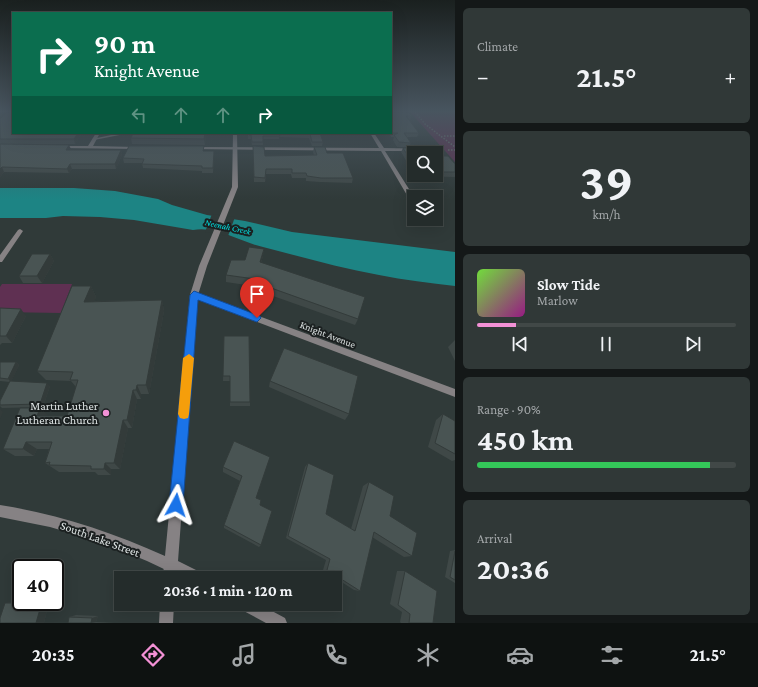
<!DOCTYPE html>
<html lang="en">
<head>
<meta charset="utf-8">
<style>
  :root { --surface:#242c2b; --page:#303837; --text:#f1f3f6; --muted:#a3a7a9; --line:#414847; --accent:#f391d6 }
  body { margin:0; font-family:"Crimson Pro",serif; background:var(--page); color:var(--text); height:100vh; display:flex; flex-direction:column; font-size:15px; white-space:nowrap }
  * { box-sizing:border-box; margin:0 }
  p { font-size:13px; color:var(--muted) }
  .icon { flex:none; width:22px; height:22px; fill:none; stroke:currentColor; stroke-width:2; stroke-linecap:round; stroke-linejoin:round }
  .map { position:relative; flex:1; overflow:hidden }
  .panel { display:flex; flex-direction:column; gap:8px; padding:8px; background:#141818; width:303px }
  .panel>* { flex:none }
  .top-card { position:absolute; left:12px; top:12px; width:380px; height:122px; border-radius:0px; box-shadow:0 4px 16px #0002,0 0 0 1px var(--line); background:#0b6e4f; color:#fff; overflow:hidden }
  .controls { position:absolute; left:407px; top:146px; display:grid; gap:8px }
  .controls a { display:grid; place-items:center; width:36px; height:36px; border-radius:0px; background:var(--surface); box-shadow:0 4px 16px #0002,0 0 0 1px var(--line); font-size:20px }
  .speed { position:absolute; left:12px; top:559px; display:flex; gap:8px; font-size:20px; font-weight:700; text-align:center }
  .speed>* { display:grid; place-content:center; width:52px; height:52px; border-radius:50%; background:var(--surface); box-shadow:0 4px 16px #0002,0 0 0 1px var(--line); line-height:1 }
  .speed .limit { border:2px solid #111; border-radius:6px; background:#fff; color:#111 }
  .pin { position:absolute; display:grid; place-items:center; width:34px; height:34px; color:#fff; margin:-41px -17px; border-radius:50% 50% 50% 0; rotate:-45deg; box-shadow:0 0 4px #0007 }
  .pin .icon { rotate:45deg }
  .me { position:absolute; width:44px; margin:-22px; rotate:5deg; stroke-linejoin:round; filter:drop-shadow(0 0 3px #0008) }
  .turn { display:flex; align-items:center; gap:14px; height:84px; padding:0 16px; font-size:18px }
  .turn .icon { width:52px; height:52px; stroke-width:2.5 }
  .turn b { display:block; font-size:28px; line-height:34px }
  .lanes { display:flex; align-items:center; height:38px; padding:0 16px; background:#0003; justify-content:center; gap:20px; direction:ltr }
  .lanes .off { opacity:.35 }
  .big { font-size:30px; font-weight:700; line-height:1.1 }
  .panel .card { flex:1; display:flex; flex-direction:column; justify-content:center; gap:6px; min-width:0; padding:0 14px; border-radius:6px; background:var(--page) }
  .panel .dial { align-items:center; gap:0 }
  .dial b { font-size:52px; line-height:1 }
  .song { display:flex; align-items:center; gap:12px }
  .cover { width:48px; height:48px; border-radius:6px; background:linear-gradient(135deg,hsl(100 70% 55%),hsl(310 70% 35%)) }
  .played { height:4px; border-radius:2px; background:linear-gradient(90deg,var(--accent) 15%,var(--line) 15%) }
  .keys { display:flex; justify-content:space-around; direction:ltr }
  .heat { display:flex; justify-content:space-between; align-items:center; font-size:22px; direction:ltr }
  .charge { height:6px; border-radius:3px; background:linear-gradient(90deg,#34c759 90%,var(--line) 0) }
  .trip { position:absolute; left:114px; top:571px; width:228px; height:40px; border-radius:0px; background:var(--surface); box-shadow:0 4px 16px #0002,0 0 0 1px var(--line); font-weight:700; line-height:40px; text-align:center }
  .tabs { display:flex; height:64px; justify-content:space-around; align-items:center; background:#0e1211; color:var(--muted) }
  .tabs .icon { width:28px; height:28px }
  .tabs .active { color:var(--accent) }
  .tabs b { font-size:18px; color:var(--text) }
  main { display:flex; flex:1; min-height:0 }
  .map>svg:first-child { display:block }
  .green { fill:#5f3052 }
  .water { fill:#1d8484 }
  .pier { fill:#303a39 }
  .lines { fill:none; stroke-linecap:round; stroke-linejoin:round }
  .path { stroke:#717978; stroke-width:1.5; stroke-dasharray:1.5 1.5; stroke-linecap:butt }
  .service { fill:#868284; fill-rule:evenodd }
  .minor { fill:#868284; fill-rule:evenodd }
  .tertiary { fill:#868284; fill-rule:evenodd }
  .wall { fill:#3f4847 }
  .shaded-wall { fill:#333b3a }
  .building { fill:#495453; stroke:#333b3a }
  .route { fill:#1a73e8; stroke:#114b97 }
  .slow { fill:#f59e0b }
  .poi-dot { fill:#f391d6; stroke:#1b2020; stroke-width:1.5 }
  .labels { text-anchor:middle; stroke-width:4; stroke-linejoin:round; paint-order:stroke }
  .far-water-label { font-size:9px; font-style:italic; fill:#02e0e2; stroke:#1b2020 }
  .street-label { font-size:10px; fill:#e0e6e6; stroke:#1b2020 }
  .near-poi-label { font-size:12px; fill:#e0e6e6; stroke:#1b2020; text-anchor:end }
  .near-street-label { font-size:12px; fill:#e0e6e6; stroke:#1b2020 }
</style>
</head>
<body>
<main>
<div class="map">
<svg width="455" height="623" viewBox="0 0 455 623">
  <rect width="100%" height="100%" fill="#303a39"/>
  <path class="green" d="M410 112H455V162Z
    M2 284H72L61 313 0 312V287Z"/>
  <path class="water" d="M0 188H74L115 191 158 199 172 205 207 215 245 221 292 232 455 252V286C430 283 404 280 379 275 340 268 302 257 263 247 239 242 219 226 193 230L134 220 100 217 63 216 46 218H0Z"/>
  <path class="pier" d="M212 214 235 217 228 236 205 232Z"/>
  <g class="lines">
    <path class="path" d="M415 112 425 124 455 147
      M444 136H455
      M448 150H455"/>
    <path class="service" d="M121 133H130L94 140 92 139Z"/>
    <path class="minor" d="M96 133H100L93 146 137 147 139 148 137 149 61 148 59 147 61 146H88Z
      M370 133H374L384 148 440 149 442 150 440 151H385L414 197V204L411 202 381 151 193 149 191 148 193 147 379 148Z
      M20 229 23 231 2 262H0V255L18 230Z
      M194 292 455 389V397L191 297 190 295 191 293Z
      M171 557 176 559 178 564 177 578H163L164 564 166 559Z
      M160 604H174L173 623H159Z"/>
    <path class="tertiary" d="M233 133H237L238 187 207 266 198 295 178 561 202 573 204 578H183L147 561 101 542 50 527 0 517V505C57 514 112 532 165 556L190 295 199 266 232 187Z
      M238 604H259L285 618 287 623H266L240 609Z"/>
  </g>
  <path class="wall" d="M391 112 412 116 410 120H409L419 133 417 137H407L411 143 409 147H397L393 140 394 137H391L389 133H391Z
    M0 119 13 133H82L75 144H0Z
    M206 133 205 145 132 144 131 138Z
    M248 133H320L323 142 322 146H312L309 138 279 137V139H263V145H252L251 139H248Z
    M0 144 71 149 70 150H121L122 155 116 169H72L69 173 4 172 0 177Z
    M253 146 265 156 314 155 313 152 314 147 327 153 353 178 352 183 320 182 306 181V178H292L291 174H266L265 182H254Z
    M403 148 414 153V174L401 152Z
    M204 151H214L213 173H202V171L143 168 142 163H124L123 158Z
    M436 156 455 164V177L415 176V175H436Z
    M264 249 263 256 261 263 358 319 355 325 259 291V287L226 282V275L245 260Z
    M50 254 54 261 42 283H23L19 276Z
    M91 286 96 297 94 301 162 300 164 311 149 394H141V399H137L132 428H128L120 469H111V475H98L95 472H59L45 463 49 449H37L34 456H15L3 449 49 416H67L76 387 71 381 46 380 37 371Z
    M0 308 26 316 12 343H2L0 345Z
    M224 336 250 402V406H230V381H223Z
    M455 340V361L448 347Z
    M0 362H16L19 365 11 381 50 386 43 407 2 408 0 406V401L10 382 0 381Z
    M270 381 349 414 345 420 269 387Z
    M443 414 455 421V460L452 461 428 447 436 420Z
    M234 441 256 498 261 545 259 547 224 528V525L240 481 223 472V467Z
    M308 463 326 514 351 529 363 486 369 482 390 516 412 556 404 557 372 537 360 591 354 590 323 570 326 560 286 538 305 467Z
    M455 550V583L445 577 450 551Z
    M397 571H405L433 623H401L400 622 402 612 390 604Z
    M15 602H49L44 623 5 603Z
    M76 615 98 616 96 622 115 623H68L69 617Z"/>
  <path class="shaded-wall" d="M78 133H82L75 144 74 139Z
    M205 133H206L205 145 204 139Z
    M69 145 71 149 67 155 66 150Z
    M121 150 122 155 116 169 115 164Z
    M70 164 72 169 69 173 67 169Z
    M2 167 4 172 0 177V169Z
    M264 249 263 256 259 269 260 262Z
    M50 254 54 261 42 283 37 276Z
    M91 286 96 297 90 313 84 302Z
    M162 300 164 311 149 394 146 385Z
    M21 309 26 316 12 343 6 336Z
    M16 362 19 365 11 382 8 379Z
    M47 383 50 386 43 407 40 404Z
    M137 385 141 394V399L136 390Z
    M133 390 137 399 132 428 127 420Z
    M40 408 49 416H37Z
    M0 409 3 412 0 419Z
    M123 420 128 428 120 469 114 463Z
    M26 442 37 449 34 456 23 449Z
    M105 463 111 469V475L104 469Z
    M42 602H49L44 623H36Z
    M98 616 96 622 91 623 92 618Z"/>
  <path class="building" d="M8 112H13V133H78L74 139H0V119Z
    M391 112H408L412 116H406L419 133H404L411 143 399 142 394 135 398 133H393L391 130Z
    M133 133H205L204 139 131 138Z
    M248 133H320L323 142H312L310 134H279L280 136H263V142H252L251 135H249Z
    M0 144 69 145 66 150H121L115 164H70L67 169 2 167 0 169Z
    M129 146H204L203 151H214L213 168H202V166L142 164 144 159 123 158Z
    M253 146 264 147 265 156 317 155 314 147H325L327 153H343L353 178H321L307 176 306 173H292V169H266L265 178 254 177Z
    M403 148H416L421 153H414V166Z
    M436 156H448L455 164V172H436Z
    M249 247 264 249 260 262 365 297 358 319 260 284 262 280 226 275 231 260H245Z
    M32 254H50L37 276H19Z
    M72 286H91L84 302 162 300 146 385H137L136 390H133L127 420H123L114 463H105L104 469H91V466L49 465 50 462 45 463 52 442H26L23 449H3L20 408H40L37 416H67L78 380H70L73 372 37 371Z
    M0 308 21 309 6 336H0Z
    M224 336H249L250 402H230V376H223Z
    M284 348 358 376 349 414 270 381Z
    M0 362H16L8 379 0 378Z
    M10 381 47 383 40 404 0 405V401Z
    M443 414 455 421V454L435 443Z
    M234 441 270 457 256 498 261 500 260 505 272 511 261 545 224 525 242 476 223 467Z
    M308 463 334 475 326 514 355 531 369 482 394 496 390 516 417 533 412 556 374 532 360 591 327 570 330 559 288 536Z
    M455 551V580L450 577Z
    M405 571 437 591 433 623H409L410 614 398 605Z
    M21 594V602H42L36 623H0V618L5 603H18Z
    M69 617 92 618 91 623H68Z"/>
  <linearGradient id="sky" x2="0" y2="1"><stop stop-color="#1a201f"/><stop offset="0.56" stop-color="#48555f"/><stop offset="1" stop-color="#48555f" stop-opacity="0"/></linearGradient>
  <rect width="455" height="199" fill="url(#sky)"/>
  <path class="route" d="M194 291 260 316 261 318 257 322 198 300 183 505 181 510 176 512 171 510 169 505 190 295Z"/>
  <path class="slow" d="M189 354 194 358 189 414 188 418 184 419 180 418 178 414 183 358Z"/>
  <circle class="poi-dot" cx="106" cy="413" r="4"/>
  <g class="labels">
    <g class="far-water-label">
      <text transform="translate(228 227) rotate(12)" y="3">Neenah Creek</text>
    </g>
    <g class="street-label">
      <text transform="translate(328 334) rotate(21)" y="4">Knight Avenue</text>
    </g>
    <g class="near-poi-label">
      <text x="98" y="410">Martin Luther<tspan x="98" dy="14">Lutheran Church</tspan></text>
    </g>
    <g class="near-street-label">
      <text transform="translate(100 539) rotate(20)" y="4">South Lake Street</text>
    </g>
  </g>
</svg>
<div class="controls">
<a><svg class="icon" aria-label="search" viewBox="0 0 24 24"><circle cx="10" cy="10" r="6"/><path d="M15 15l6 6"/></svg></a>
<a><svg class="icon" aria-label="layers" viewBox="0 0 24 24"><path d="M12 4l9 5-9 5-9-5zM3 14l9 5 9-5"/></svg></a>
</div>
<div class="speed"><div class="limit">40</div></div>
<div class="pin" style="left:257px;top:318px;background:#d93025"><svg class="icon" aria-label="arrive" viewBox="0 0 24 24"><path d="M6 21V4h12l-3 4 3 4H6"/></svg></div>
<svg class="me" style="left:176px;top:505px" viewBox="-20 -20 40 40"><path d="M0-17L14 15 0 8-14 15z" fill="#1a73e8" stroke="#fff" stroke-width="4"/></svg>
<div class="trip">20:36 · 1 min · 120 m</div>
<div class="top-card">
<div class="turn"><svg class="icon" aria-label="right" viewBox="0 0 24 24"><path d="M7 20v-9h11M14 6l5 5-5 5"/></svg><div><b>90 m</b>Knight Avenue</div></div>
<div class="lanes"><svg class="icon off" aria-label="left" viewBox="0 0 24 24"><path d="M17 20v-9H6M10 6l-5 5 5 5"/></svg><svg class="icon off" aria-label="ahead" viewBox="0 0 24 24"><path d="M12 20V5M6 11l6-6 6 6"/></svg><svg class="icon off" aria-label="ahead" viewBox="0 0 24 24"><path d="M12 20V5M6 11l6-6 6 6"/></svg><svg class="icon" aria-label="right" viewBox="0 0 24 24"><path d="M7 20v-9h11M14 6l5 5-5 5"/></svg></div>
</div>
</div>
<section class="panel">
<div class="card"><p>Climate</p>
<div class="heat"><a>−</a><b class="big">21.5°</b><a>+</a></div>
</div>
<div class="card dial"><b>39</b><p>km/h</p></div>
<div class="card">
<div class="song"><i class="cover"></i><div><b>Slow Tide</b><p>Marlow</p></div></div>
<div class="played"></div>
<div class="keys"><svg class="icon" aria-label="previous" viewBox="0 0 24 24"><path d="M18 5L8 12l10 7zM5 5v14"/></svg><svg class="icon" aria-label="pause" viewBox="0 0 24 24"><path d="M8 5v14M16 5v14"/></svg><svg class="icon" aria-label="next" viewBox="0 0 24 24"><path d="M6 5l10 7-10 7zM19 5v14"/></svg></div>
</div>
<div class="card"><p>Range · 90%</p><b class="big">450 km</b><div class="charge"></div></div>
<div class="card"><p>Arrival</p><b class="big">20:36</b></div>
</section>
</main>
<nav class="tabs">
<b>20:35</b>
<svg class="icon active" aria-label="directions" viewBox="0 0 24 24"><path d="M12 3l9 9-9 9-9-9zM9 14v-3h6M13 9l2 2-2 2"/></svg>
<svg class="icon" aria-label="music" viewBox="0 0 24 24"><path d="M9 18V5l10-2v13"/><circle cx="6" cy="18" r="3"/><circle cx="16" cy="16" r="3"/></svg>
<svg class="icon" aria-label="phone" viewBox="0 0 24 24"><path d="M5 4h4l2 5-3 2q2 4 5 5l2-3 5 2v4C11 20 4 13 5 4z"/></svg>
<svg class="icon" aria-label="climate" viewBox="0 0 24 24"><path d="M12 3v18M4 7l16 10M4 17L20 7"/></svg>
<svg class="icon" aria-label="car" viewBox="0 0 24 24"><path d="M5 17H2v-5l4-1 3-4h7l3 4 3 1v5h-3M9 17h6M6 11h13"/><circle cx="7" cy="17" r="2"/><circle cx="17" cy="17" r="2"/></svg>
<svg class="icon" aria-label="filters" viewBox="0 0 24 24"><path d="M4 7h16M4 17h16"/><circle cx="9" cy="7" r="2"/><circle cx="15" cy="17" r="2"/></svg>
<b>21.5°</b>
</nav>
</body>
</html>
